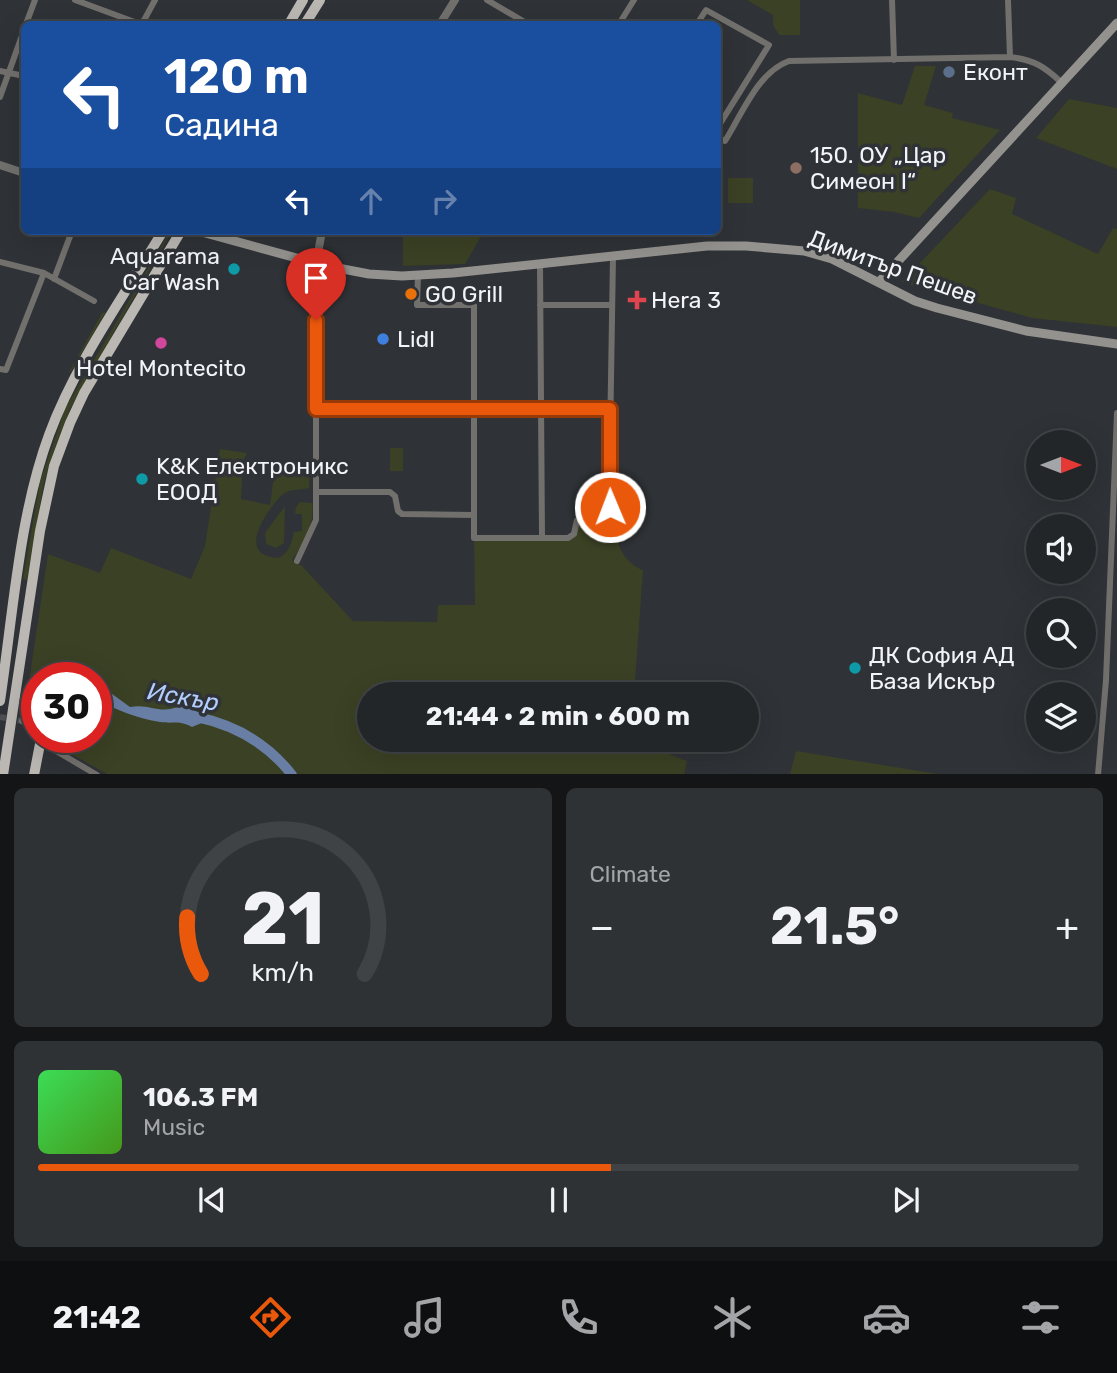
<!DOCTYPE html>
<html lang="en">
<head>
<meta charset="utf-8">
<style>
  :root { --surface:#232628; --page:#2f3234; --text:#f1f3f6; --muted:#a3a5a8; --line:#404345; --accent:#ea580c }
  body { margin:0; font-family:Rubik,sans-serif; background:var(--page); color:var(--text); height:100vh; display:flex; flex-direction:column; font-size:26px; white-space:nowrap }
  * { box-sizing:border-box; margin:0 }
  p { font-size:23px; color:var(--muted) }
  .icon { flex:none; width:38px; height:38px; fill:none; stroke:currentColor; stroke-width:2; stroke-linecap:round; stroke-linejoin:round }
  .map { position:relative; height:774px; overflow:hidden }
  .sheet { display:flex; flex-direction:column; gap:14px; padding:14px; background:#131516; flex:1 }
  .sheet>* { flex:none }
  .banner { position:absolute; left:21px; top:21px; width:700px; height:214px; border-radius:10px; box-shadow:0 7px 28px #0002,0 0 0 2px var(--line); background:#1a4fa0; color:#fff; overflow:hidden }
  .needle { width:46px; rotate:90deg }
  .buttons { position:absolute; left:1026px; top:430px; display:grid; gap:14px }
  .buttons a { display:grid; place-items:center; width:70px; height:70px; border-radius:50%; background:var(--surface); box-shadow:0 7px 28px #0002,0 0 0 2px var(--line); font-size:35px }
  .speed { position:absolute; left:21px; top:662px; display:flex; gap:14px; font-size:35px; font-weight:700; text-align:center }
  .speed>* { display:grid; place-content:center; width:91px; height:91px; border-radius:50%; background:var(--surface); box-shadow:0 7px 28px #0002,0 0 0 2px var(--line); line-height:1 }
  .speed .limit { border:10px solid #d22; background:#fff; color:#111 }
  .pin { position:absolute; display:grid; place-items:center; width:60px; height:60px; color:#fff; margin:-72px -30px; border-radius:50% 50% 50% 0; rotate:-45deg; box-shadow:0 0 7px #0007 }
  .pin .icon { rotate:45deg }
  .me { position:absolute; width:77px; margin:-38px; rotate:359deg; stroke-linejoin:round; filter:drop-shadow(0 0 5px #0008) }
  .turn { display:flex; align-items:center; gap:24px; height:147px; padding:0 28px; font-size:32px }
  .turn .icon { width:91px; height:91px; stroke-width:2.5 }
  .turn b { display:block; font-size:49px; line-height:60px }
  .lanes { display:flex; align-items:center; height:66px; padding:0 28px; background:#0003; justify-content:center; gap:35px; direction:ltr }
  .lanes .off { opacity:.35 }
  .big { font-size:52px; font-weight:700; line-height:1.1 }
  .sheet .widget { flex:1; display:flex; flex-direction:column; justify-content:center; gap:10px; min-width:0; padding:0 24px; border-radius:10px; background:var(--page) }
  .sheet .dial { align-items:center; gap:0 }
  .dial svg { height:182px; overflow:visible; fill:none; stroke:var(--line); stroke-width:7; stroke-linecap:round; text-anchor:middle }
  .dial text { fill:var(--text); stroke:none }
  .song { display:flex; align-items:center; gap:21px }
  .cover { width:84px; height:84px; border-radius:10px; background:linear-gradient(135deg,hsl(130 70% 55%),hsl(100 70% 35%)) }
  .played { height:7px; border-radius:4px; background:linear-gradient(90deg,var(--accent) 55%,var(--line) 55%) }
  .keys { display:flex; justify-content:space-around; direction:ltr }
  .heat { display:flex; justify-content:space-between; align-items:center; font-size:38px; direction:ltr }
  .sheet .tiles { flex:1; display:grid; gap:14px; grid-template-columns:1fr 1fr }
  .widget:last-child { grid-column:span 2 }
  .trip { position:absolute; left:357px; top:682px; width:402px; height:70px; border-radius:35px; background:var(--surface); box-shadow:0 7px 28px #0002,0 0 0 2px var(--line); font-weight:700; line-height:70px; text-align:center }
  .dock { display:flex; height:112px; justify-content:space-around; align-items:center; background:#0e0f10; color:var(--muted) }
  .dock .icon { width:49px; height:49px }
  .dock .current { color:var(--accent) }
  .dock b { font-size:32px; color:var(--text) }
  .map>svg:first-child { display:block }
  .green { fill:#3b4124 }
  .water { fill:#697ea4 }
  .pier { fill:#2f3236 }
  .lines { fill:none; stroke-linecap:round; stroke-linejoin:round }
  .river { stroke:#697ea4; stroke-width:10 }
  .minor-tunnel { stroke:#4c4f53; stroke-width:6; stroke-dasharray:6 3; stroke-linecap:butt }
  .minor { stroke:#71706d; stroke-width:6 }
  .tertiary { stroke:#71706d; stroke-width:8 }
  .secondary { stroke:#94928e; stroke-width:9 }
  .trunk { stroke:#bbb8b4; stroke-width:10 }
  .route-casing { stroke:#983908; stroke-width:18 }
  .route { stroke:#ea580c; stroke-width:12 }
  .service-dot { fill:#5c6f8a; stroke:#2f3236; stroke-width:2.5 }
  .education-dot { fill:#8d6e63; stroke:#2f3236; stroke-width:2.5 }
  .culture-dot { fill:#0f9aa8; stroke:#2f3236; stroke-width:2.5 }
  .food-dot { fill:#e8710a; stroke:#2f3236; stroke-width:2.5 }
  .health-dot { fill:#e0444e; stroke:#2f3236; stroke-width:2.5 }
  .shop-dot { fill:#3f7fe0; stroke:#2f3236; stroke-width:2.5 }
  .hotel-dot { fill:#d1479c; stroke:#2f3236; stroke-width:2.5 }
  .labels { text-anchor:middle; stroke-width:7; stroke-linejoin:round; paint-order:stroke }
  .poi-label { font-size:23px; fill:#f2f4f7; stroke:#2f3236; text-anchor:start }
  .street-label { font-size:23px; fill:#f2f4f7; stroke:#2f3236 }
  .water-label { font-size:24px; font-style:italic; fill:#b2cdfe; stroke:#2f3236 }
</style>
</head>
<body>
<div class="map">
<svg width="1117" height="775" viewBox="0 0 1117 775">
  <rect width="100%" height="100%" fill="#2f3236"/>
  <path class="green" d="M747 0H800V35H779L773 25V15Z
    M915 66H936L924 105 953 113 952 118 1000 130 919 218 895 212 858 208V93L902 105Z
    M1069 99 1117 108V169L1036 138Z
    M728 178H753V203H728Z
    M990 189 1016 198 1012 214 1098 254 1113 228 1117 229V327L1032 318 902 282Z
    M403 231H484L465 264 403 266Z
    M169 233 170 234 70 409 53 453 44 482 27 580 23 579 40 482 65 409Z
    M106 312 71 371 69 372 102 313Z
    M390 448H403V471H390Z
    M220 449 247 453 243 461 241 499 270 505 276 462 310 472 309 488C302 490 293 489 287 492 280 495 275 503 271 508 258 526 242 556 279 558 290 551 291 544 294 532L302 531V514H295L296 507 300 502 312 503C315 525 304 543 292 560L302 566 353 621 437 622 438 605H475L474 538H568L574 534 575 523 613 519C617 541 620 561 643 570L634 695H369V740H631L687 761 684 775 107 774 50 742 49 737H96V677H37V720L24 715 48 554 100 573 111 548 191 579 205 546Z
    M285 506 284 543 276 548 266 544 265 533Z
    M796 751 938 774H790Z"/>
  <path class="water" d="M96 687 108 691 130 707C151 703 160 716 182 705 197 709 197 713 209 720L192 727C178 720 174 724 160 722 138 719 115 709 96 699Z"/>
  <path class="pier" d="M0 653 16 664 31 667 28 687 0 679Z"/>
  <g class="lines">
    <path class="river" d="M197 717C235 725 268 744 292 775"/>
    <path class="minor-tunnel" d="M0 717 22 721"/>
    <path class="minor" d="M75 0 140 24
      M487 0 528 24
      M892 0 894 60
      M1008 0 1010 57
      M26 24 35 0
      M142 24 155 0
      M619 24 634 0
      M697 24 706 10 769 45 718 127
      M0 71 24 76
      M0 97 24 30
      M718 138 725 141C742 114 758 72 789 61L1010 57C1034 60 1044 66 1062 83
      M0 262 44 273 94 301
      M540 264 542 538
      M418 275 417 305H474V538H568L574 534 577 520 613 519 609 500 613 257
      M54 279 72 231
      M540 305H612
      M0 369 6 370 44 273
      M316 409H610
      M318 492H390L395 496 398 511 402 514 474 515
      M297 561 316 520V264
      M22 721 33 727 37 732
      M39 737 40 744 46 745 97 775
      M1098 775 1106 680 1117 413"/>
    <path class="tertiary" d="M440 24 455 0
      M0 165 24 173
      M316 264 322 231"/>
    <path class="secondary" d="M198 231 322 265 369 274 402 276 453 273 707 246H746L804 251 832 259 915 301 937 308 1026 331 1117 344
      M879 282 1117 23"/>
    <path class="trunk" d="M289 24 303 0
      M305 24 320 0
      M0 701C13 615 19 516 49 435 75 364 124 296 163 231
      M3 775 40 531 54 466 70 423 84 393 181 231
      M34 775 40 744"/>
  </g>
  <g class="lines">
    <defs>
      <path id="route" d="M316 320V409H610V507"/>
    </defs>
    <use href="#route" class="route-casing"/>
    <use href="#route" class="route"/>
  </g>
  <circle class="service-dot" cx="949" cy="72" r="7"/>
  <circle class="education-dot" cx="796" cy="168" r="7"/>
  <g class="culture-dot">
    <circle cx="234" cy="269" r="7"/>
    <circle cx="142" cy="479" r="7"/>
    <circle cx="855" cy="668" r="7"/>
  </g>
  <circle class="food-dot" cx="411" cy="294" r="7"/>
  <path class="health-dot" d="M633.5 289.5h7v7h7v7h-7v7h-7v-7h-7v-7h7z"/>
  <circle class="shop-dot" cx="383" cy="339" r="7"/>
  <circle class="hotel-dot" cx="161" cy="343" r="7"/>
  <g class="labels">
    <g class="poi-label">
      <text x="963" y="80">Еконт</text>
      <text x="810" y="163">150. ОУ „Цар<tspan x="810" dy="26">Симеон I“</tspan></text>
      <text x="220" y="264" text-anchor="end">Aquarama<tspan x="220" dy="26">Car Wash</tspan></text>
      <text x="425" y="302">GO Grill</text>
      <text x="651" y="308">Hera 3</text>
      <text x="397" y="347">Lidl</text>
      <text x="161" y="376" text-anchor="middle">Hotel Montecito</text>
      <text x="156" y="474">K&amp;K Електроникс<tspan x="156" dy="26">ЕООД</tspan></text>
      <text x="869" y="663">ДК София АД<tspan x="869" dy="26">База Искър</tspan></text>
    </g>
    <g class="street-label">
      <text transform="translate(893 267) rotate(20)" y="8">Димитър Пешев</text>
    </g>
    <g class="water-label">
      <text transform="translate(183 697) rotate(10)" y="8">Искър</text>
    </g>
  </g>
</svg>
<div class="buttons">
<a><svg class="needle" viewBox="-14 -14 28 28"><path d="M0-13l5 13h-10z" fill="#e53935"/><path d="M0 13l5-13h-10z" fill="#a3a5a8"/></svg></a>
<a><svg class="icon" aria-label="sound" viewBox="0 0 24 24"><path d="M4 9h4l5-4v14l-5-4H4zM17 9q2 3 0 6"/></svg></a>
<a><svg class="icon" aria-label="search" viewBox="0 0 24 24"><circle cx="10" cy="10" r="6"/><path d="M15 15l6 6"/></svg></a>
<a><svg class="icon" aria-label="layers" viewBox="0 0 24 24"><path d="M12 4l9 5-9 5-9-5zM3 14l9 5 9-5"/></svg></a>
</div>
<div class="speed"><div class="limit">30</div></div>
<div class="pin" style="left:316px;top:320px;background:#d93025"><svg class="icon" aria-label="arrive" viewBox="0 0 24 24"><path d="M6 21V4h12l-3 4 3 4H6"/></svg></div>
<svg class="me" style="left:610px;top:507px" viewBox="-20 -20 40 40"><circle r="17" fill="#ea580c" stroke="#fff" stroke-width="3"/><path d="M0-11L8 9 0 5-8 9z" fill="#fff"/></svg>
<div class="trip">21:44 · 2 min · 600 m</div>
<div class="banner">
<div class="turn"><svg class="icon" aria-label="left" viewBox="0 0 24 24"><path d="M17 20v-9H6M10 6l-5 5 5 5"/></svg><div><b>120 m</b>Садина</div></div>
<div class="lanes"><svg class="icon" aria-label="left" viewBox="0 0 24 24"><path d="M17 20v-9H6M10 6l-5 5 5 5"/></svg><svg class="icon off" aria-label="ahead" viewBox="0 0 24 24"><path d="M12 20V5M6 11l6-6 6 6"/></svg><svg class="icon off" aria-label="right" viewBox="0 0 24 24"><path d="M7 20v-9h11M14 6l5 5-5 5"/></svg></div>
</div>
</div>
<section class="sheet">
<div class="tiles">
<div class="widget dial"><svg viewBox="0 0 100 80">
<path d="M14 69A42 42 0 1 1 86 69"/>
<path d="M14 69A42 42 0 0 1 8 44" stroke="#ea580c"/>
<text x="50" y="56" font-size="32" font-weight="700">21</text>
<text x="50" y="72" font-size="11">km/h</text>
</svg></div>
<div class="widget"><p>Climate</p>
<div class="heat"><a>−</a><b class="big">21.5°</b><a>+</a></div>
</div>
<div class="widget">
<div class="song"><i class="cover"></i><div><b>106.3 FM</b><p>Music</p></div></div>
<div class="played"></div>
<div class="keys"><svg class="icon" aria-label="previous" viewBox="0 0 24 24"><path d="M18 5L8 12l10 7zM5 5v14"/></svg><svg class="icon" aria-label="pause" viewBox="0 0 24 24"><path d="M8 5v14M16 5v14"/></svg><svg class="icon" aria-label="next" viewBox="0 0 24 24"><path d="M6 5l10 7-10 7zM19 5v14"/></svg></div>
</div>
</div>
</section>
<nav class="dock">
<b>21:42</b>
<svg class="icon current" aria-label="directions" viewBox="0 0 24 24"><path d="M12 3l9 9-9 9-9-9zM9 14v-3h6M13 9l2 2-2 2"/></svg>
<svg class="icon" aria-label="music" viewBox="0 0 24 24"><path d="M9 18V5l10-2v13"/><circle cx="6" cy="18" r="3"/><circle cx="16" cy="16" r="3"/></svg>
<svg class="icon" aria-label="phone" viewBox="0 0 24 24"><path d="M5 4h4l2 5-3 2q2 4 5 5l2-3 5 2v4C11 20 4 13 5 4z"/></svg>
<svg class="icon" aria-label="climate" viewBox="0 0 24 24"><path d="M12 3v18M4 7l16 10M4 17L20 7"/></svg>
<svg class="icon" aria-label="car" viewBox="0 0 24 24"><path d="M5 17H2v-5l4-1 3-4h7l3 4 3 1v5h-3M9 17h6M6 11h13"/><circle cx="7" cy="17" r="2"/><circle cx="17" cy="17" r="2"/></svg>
<svg class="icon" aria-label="filters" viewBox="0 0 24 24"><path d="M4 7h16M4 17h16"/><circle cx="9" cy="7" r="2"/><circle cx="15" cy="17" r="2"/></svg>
</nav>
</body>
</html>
